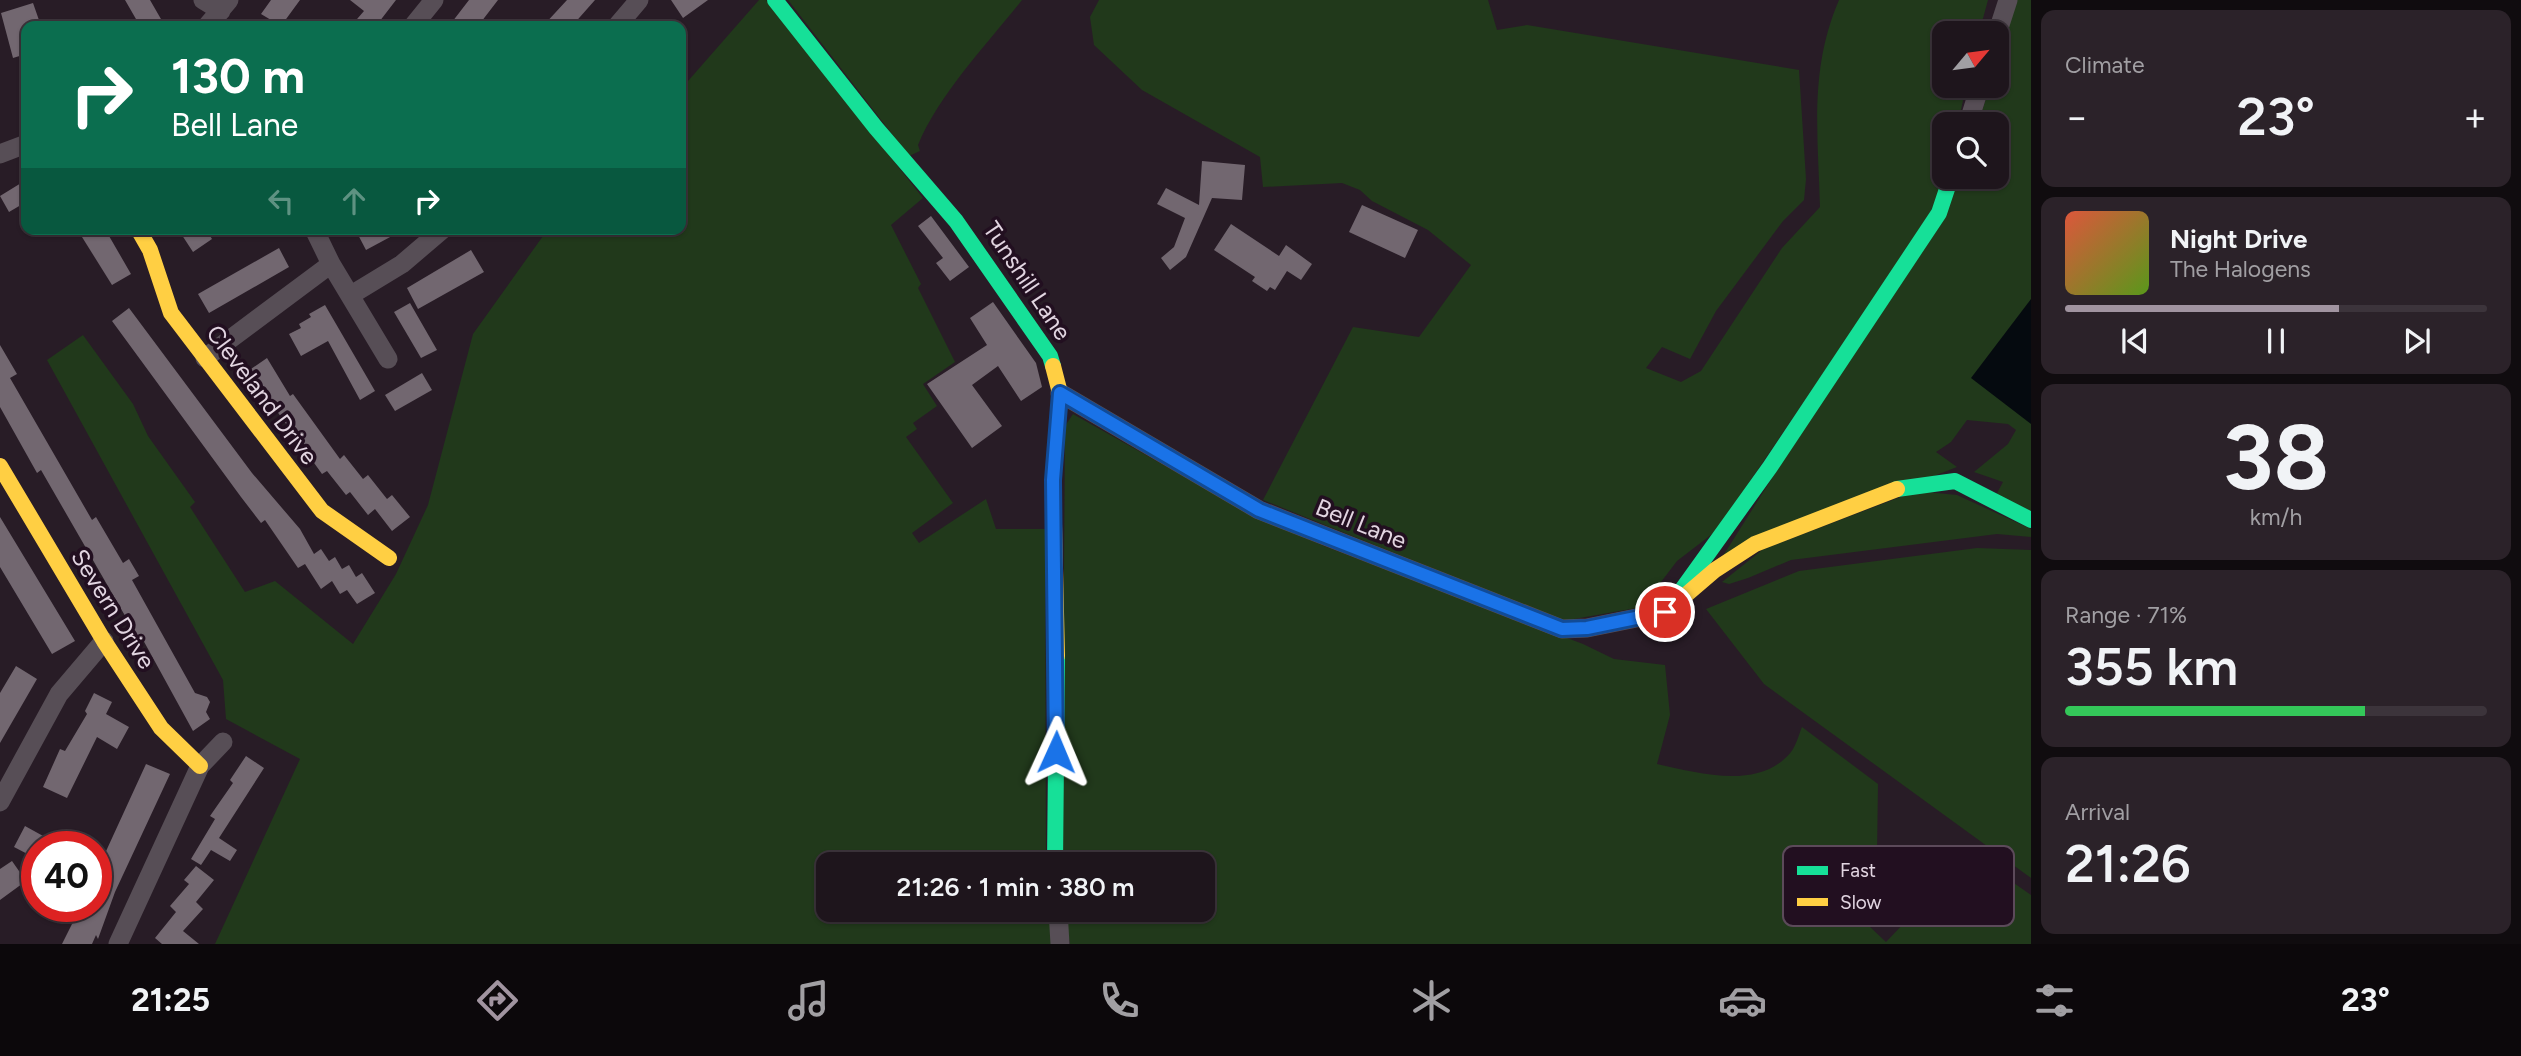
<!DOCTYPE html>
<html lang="en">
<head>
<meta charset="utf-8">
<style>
  :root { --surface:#1e151c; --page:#2b2229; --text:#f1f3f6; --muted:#a19fa3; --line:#3c343b; --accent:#a194a0 }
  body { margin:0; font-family:Figtree,sans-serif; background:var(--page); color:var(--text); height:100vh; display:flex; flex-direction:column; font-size:26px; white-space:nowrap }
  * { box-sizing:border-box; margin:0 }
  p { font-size:23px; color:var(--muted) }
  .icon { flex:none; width:38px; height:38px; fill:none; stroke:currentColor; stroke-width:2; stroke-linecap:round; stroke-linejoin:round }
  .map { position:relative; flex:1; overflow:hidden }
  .panel { display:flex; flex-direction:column; gap:10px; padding:10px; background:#100c0f; width:490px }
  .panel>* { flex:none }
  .top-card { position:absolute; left:21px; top:21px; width:665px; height:214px; border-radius:14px; box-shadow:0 2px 5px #0004,0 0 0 2px var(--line); background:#0b6e4f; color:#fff; overflow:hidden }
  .needle { width:46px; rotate:61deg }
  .buttons { position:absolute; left:1932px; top:21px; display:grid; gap:14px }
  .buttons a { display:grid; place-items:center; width:77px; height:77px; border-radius:14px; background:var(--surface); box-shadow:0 2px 5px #0004,0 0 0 2px var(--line); font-size:35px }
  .speed { position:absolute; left:21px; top:831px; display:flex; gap:14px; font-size:35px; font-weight:700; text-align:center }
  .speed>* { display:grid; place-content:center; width:91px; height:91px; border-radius:50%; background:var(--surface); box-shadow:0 2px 5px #0004,0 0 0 2px var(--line); line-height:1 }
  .speed .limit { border:10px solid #d22; background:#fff; color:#111 }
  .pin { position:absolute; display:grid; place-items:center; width:60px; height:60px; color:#fff; margin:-30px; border:4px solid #fff; border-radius:50%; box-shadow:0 2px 7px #0007 }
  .me { position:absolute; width:77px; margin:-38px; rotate:1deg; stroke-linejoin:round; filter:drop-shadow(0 0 5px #0008) }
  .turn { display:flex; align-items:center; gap:24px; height:147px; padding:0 35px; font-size:32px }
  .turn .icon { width:91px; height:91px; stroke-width:2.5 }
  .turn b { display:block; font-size:49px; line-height:60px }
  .lanes { display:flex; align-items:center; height:66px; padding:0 35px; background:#0003; justify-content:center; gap:35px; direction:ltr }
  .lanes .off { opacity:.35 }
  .big { font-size:52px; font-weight:600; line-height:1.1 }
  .panel .card { flex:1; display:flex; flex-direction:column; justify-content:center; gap:10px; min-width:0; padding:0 24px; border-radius:14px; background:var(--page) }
  .panel .dial { align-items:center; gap:0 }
  .dial b { font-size:91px; line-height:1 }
  .song { display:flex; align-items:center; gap:21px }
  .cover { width:84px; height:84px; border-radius:10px; background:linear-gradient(135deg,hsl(10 70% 55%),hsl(90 70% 35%)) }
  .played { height:7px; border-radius:4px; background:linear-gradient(90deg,var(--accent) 65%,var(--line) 65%) }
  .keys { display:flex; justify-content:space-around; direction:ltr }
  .heat { display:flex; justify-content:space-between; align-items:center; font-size:38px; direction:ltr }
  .charge { height:10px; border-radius:5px; background:linear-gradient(90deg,#34c759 71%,var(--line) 0) }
  .trip { position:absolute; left:816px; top:852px; width:399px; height:70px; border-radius:14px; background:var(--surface); box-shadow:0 2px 5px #0004,0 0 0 2px var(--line); font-weight:600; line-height:70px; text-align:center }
  .tab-bar { display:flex; height:112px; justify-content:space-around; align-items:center; background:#0c080b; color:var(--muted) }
  .tab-bar .icon { width:49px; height:49px }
  .tab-bar .current { color:var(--accent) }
  .tab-bar b { font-size:32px; color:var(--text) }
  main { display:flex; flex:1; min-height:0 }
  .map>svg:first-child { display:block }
  .green { fill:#21391b }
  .water { fill:#050a0f }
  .building { fill:#726770 }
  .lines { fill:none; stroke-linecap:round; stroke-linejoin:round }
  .street { stroke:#574e56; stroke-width:19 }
  .fast { stroke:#16e098; stroke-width:16 }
  .slow { stroke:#ffcf43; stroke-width:16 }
  .route-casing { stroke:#114b97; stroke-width:18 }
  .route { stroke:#1a73e8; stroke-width:12 }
  .labels { text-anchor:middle; stroke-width:7; stroke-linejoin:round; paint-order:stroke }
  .street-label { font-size:24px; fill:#e2d5e1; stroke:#220f20 }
  .key { fill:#220f20; stroke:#5c4a5a; stroke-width:2 }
  .key-label { font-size:19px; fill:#e2d5e1 }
</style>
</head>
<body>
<main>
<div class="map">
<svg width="2031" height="944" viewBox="0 0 2031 944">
  <rect width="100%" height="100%" fill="#281c26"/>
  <path class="green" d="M759 0H766L923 198 891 225 921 284 918 288 955 362 923 384 937 406 913 423 917 429 906 437 953 503 912 533 919 543 986 499 996 529H1045L1046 864H828V910H1049L1052 944H215L300 759 226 719 223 680 47 360 83 335 133 404 148 436 195 502 190 507 245 592 275 581 353 644 396 574 428 505 473 334 548 229H681V89Z
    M788 0H1022C988 43 939 94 918 145L920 151 909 156Z
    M1099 0H1488L1497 30 1527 25 1799 70 1806 179 1804 200 1783 221 1716 311 1690 359 1662 347 1646 368 1681 382 1701 371 1782 248 1820 207C1818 133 1809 70 1839 0H1988L1979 33H1944V86H1966L1958 124H1944V177L1937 206 1716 531 1677 561 1642 607 1563 621 1263 500 1353 327 1419 337 1471 265 1428 230 1372 201 1360 190 1342 183 1263 187 1260 157 1142 90 1094 45 1090 17Z
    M2016 0H2031V511L1996 495 2003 482 1974 472 2008 444 2016 430 2008 424 1967 420 1951 442 1936 452 1957 467 1721 559 1962 177H1997V124H1978L1990 86H1997V63Z
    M1073 414 1249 513 1324 546 1583 644 1614 659 1665 665 1670 715 1657 764C1699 773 1759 791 1791 752 1796 746 1799 734 1802 727L1878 784 1877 855 1891 870 1851 909 1886 942 1971 853 2031 895V944H1070L1064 910H1202V864H1062L1065 426Z
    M1916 491 1957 495 2031 529V537L1997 534 1791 560 1748 578 1729 584 1722 582 1762 550Z
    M1977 548 2031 550V878L1764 684 1706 609 1799 571Z"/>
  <path class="water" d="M2031 299V424L1971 378Z"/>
  <path class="building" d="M125 0H150L165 26H140Z
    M271 0H300L281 26 261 14Z
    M350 0H396L376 26H351L364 11Z
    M469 0H498L478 26H449Z
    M567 0H595L572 26H543Z
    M671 0H708L683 18Z
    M33 3 40 23 26 26V54L13 58 1 13Z
    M1202 161 1245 165 1242 200 1212 198 1186 257 1170 270 1161 258 1174 247 1185 218 1157 204 1166 188 1199 205Z
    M26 180V202L9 212 0 196Z
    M1362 205 1418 230 1405 258 1349 232Z
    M931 216 969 267 950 281 936 263 943 258 918 226Z
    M1231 224 1279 256 1286 245 1312 264 1301 280 1287 271 1275 290 1270 287 1267 291 1252 281 1255 277 1214 250Z
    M77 229H105L131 274 112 285Z
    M178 229H206L212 239 193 252Z
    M355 229H405L366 250Z
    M279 248 289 267 209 313 198 294Z
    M471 250 484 272 418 309 407 288Z
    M993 302 1036 363 1042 387 1021 401 998 366 972 385 1002 426 972 448 927 384 987 345 970 318Z
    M410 303 437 350 421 358 394 312Z
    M325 305 375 391 360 400 328 341 301 356 289 334 301 328 299 324 311 317 309 314Z
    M129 308 252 473 300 529 314 554 321 549 329 561 335 557 342 569 349 565 356 577 362 573 375 593 357 604 347 590 340 594 332 581 321 589 305 564 298 568 265 520 261 523 241 497 112 321Z
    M0 345 17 374 10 378 92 520 96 517 123 563 129 559 139 576 132 580 195 693 207 697 210 702 206 712 210 719 193 731 142 638 139 640 41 470 37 473 0 407Z
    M267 358 290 396 293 394 340 459 344 455 363 479 368 475 387 499 392 495 410 517 392 531 375 509 368 515 350 492 346 495 327 471 322 474 248 371Z
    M422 373 432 390 395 411 385 395Z
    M0 517 75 641 52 654 0 567Z
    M16 666 37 679 0 743V693Z
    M94 693 112 702 106 714 129 727 117 749 97 737 67 798 43 787 60 749 65 751 87 714 85 711Z
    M246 756 264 768 219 838 237 850 230 861 211 850 201 865 191 859 215 819 210 816 233 783 230 780Z
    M146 764 170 774 115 892 98 939 96 935 92 944H62L81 906H96V873Z
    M25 826 63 847H37V859L14 847Z
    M12 861 26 881 0 900V869Z
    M196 866 214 880 196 902 203 909 183 931 199 944H162L155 938 176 912 170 906 189 884 184 880Z"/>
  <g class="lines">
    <path class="street" d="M203 0 221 11
      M207 26 229 0
      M413 26 434 0
      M617 26 639 0
      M1997 34 2008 0
      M1968 124 1980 86
      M0 154 26 144
      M314 229 331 264 388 359
      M351 295 402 264 443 229
      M205 358 331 264
      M1060 393 1259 510 1562 629 1587 628 1666 612
      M0 802 59 694 104 641
      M1058 910 1060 944
      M118 944 200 766 223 742"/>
    <path class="fast" d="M775 0 876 128 956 221 1050 356 1053 366
      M1897 489 1955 481 2031 520
      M1676 598 1770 467 1939 213 1951 177
      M1055 864 1057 656"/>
    <path class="slow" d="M138 229 150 250 171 313 322 511 389 558
      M1053 366 1060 393 1053 480 1057 656
      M0 466 104 641 161 728 200 766
      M1676 598 1666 612 1715 570 1755 544 1897 489"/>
  </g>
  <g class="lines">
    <defs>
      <path id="route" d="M1056 752 1053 480 1060 393 1259 510 1562 629 1587 628 1665 612"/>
    </defs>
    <use href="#route" class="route-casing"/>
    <use href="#route" class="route"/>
  </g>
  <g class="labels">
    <g class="street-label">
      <text transform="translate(1027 281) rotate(56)" y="8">Tunshill Lane</text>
      <text transform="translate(262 395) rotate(53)" y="8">Cleveland Drive</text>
      <text transform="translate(1361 524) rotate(22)" y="8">Bell Lane</text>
      <text transform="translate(113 609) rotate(58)" y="8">Severn Drive</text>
    </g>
  </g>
  <rect x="1783" y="846" width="231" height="80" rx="10" class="key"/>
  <rect x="1797" y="866" width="31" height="9" fill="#16e098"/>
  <rect x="1797" y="898" width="31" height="8" fill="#ffcf43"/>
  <g class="key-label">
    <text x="1840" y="877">Fast</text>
    <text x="1840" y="909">Slow</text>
  </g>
</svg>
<div class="buttons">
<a><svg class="needle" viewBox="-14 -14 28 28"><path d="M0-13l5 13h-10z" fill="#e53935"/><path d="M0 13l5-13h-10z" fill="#a19fa3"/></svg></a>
<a><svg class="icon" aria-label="search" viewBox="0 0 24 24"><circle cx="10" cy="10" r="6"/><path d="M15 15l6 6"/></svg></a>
</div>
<div class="speed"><div class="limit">40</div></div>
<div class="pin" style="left:1665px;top:612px;background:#d93025"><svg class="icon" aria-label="arrive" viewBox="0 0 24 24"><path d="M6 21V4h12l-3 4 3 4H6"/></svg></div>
<svg class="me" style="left:1056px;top:752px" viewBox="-20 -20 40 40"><path d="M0-17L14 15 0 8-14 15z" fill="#1a73e8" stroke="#fff" stroke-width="4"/></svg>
<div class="trip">21:26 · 1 min · 380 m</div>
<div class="top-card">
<div class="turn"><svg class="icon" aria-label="right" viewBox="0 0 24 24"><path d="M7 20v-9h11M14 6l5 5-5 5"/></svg><div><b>130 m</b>Bell Lane</div></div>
<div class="lanes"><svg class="icon off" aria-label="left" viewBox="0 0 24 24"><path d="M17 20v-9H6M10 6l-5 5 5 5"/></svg><svg class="icon off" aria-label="ahead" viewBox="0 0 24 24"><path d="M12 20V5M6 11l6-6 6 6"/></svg><svg class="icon" aria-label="right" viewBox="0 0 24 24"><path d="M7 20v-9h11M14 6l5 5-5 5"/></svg></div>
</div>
</div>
<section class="panel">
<div class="card"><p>Climate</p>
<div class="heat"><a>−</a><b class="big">23°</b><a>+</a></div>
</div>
<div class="card">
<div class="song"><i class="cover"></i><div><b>Night Drive</b><p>The Halogens</p></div></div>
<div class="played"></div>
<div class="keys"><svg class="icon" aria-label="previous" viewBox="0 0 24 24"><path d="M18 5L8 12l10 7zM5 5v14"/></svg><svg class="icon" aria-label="pause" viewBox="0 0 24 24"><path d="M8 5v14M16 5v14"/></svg><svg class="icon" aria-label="next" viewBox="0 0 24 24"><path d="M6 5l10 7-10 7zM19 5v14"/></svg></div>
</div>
<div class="card dial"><b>38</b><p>km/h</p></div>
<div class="card"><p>Range · 71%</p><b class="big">355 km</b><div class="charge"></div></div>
<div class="card"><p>Arrival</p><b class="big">21:26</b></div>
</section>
</main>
<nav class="tab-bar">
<b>21:25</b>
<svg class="icon current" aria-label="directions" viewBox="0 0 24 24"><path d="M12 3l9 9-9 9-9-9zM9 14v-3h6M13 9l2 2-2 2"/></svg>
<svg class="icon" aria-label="music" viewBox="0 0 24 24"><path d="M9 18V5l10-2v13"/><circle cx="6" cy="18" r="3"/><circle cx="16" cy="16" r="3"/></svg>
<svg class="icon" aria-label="phone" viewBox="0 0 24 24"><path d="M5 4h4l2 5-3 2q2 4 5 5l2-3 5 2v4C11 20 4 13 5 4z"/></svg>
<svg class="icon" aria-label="climate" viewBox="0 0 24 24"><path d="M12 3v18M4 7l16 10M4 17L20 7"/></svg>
<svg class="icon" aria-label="car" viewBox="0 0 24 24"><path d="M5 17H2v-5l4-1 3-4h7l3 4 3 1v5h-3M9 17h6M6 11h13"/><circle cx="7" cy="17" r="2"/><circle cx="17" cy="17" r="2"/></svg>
<svg class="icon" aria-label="filters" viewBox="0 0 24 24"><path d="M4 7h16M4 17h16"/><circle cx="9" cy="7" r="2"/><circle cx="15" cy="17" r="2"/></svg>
<b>23°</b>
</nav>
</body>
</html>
